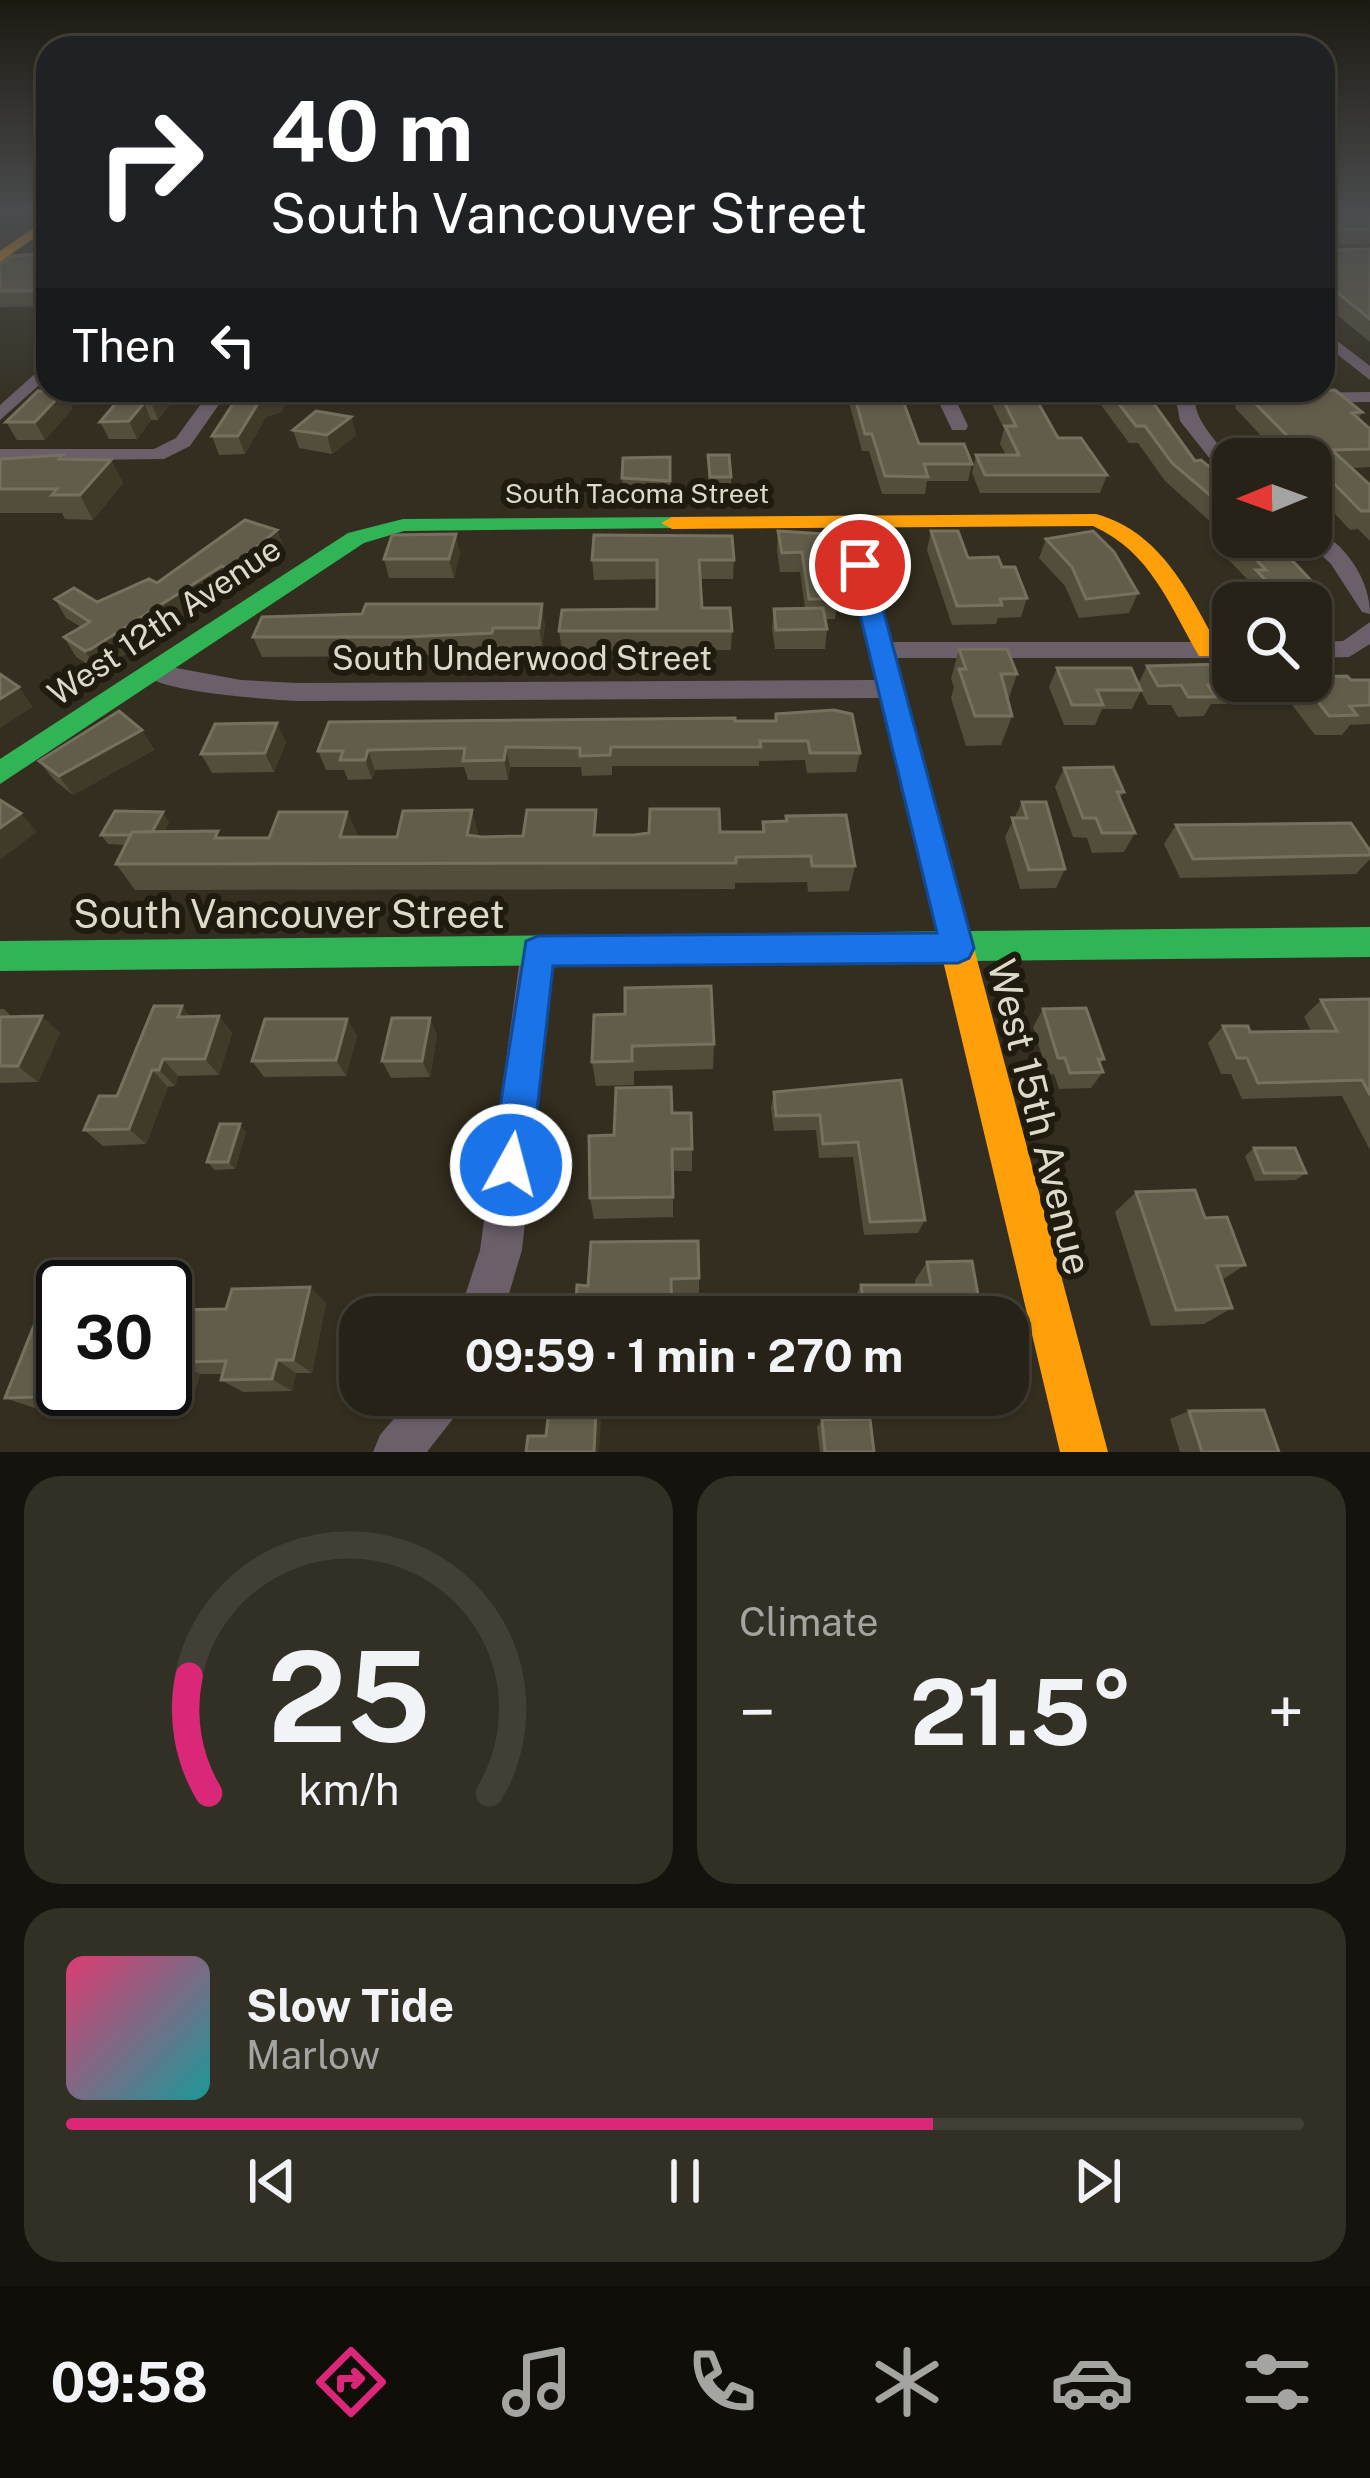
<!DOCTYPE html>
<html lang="en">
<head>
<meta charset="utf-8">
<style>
  :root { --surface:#262217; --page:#322f24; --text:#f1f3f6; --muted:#a4a4a1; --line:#423f36; --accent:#db2777 }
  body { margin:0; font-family:"Public Sans",sans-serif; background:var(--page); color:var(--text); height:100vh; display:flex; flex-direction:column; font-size:45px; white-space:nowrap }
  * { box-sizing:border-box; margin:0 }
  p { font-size:39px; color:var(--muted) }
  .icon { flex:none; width:66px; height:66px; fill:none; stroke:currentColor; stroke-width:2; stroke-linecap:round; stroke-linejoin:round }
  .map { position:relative; height:1452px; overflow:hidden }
  .details { display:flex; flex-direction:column; gap:24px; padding:24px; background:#15130d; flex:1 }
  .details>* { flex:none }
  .banner { position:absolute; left:36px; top:36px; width:1299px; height:366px; border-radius:36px; box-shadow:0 3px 9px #0004,0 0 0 3px var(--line); background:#202124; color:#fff; overflow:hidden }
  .needle { width:78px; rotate:269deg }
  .fabs { position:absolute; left:1212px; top:438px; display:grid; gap:24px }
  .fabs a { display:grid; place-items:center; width:120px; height:120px; border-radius:24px; background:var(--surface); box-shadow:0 3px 9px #0004,0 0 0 3px var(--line); font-size:60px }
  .speed { position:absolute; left:36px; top:1260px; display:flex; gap:24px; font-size:60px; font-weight:700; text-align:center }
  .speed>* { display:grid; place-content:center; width:156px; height:156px; border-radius:50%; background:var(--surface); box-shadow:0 3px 9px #0004,0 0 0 3px var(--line); line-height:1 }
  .speed .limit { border:6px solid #111; border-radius:18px; background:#fff; color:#111 }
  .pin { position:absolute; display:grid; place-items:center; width:102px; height:102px; color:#fff; margin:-51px; border:6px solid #fff; border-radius:50%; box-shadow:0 3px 12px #0007 }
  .me { position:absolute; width:132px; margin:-66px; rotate:7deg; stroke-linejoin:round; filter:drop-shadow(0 0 9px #0008) }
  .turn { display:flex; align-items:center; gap:42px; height:252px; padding:0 36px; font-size:54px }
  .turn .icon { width:156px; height:156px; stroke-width:2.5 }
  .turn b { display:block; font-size:84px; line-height:102px }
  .then { display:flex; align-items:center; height:114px; padding:0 36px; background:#0003; gap:24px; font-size:45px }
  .big { font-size:90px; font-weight:700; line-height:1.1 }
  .details .tile { flex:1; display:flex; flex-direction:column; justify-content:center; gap:18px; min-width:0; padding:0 42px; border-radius:36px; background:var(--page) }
  .details .dial { align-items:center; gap:0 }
  .dial svg { height:312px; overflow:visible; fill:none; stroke:var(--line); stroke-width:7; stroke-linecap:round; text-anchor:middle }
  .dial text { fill:var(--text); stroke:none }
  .song { display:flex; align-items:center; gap:36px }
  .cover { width:144px; height:144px; border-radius:18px; background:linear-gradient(135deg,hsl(340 70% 55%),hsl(180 70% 35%)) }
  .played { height:12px; border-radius:6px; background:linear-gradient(90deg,var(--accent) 70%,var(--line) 70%) }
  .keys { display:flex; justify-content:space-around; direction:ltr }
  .heat { display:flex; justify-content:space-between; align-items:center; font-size:66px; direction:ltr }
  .details .tiles { flex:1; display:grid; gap:24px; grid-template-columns:1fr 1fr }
  .tile:last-child { grid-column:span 2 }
  .trip { position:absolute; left:339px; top:1296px; width:690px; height:120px; border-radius:36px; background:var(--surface); box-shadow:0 3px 9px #0004,0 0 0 3px var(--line); font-weight:700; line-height:120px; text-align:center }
  .tab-bar { display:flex; height:192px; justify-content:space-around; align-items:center; background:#0f0e09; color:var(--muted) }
  .tab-bar .icon { width:84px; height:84px }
  .tab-bar .selected { color:var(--accent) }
  .tab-bar b { font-size:54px; color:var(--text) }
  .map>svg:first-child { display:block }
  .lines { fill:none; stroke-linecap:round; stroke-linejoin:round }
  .street { fill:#6b5f6a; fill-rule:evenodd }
  .fast { fill:#30b455; fill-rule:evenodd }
  .slow { fill:#ff9f0a; fill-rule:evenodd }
  .wall { fill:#534e3b }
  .shaded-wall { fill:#403b29 }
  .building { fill:#625d4a; stroke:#76705e; stroke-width:3 }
  .route { fill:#1a73e8; stroke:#114b97; stroke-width:3 }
  .labels { text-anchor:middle; stroke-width:12; stroke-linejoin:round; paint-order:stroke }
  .far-street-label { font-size:27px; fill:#dedaca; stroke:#1f1b0f }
  .street-label { font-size:33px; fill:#dedaca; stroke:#1f1b0f }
  .near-street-label { font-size:39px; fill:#dedaca; stroke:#1f1b0f }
</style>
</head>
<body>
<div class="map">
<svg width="1370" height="1452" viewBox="0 0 1370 1452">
  <rect width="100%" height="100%" fill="#332e1f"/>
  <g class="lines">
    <path class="street" d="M1323 330 1370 366V380L1323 343Z
      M48 362V377L0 420V405Z
      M211 390H229L190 446 164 459 0 461V449H154L176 438Z
      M933 390H951L968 426 966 430H952Z
      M1168 390 1190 394 1370 392V402L1195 404C1201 435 1233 449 1233 481L1226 479 1180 421 1176 400Z
      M849 516 860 522 892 642H1233V658H896L974 948 969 958 957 963 945 958 940 948 881 698 297 701C266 699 161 693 142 673L155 664 241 680 297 683 876 680 838 522Z
      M1311 528C1345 541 1370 580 1370 614L1362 612 1331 564 1302 537H1311Z
      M1370 622V644L1349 657 1311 658V642L1343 641Z
      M538 936 550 941 555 951 522 1250 502 1317H458L480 1250 521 951 526 941Z
      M414 1395H466L459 1411 427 1452H373L380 1435Z"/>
    <path class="fast" d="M672 517 680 518V528L404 531 364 543 0 784V759L348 533 403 519Z
      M1370 927V957L0 971V941Z"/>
    <path class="slow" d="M48 218V228L0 262V251Z
      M1096 514C1162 532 1190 595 1220 650L1217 656H1199C1169 605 1151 552 1093 526L672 529 661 523 672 517Z
      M957 933 969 938 974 948 1108 1452H1060L940 948 945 938Z"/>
  </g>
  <path class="wall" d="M1323 215H1370V244H1326L1325 245 1330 250 1370 249V342L1323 303Z
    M48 224V306L0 307V264L44 254 45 248 36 232Z
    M1323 344 1332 371 1323 388Z
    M127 390H181L158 420H151L137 439H109L100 422Z
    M242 390H295L281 412 266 417 245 454 219 455 212 436Z
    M852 390 919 444 972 464 968 481H927L925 494H882L869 451H862L850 406Z
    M985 390H1042L1038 403 1058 438 1107 475 1100 493H980L972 473 976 455H1006L1000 444 1004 429Z
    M1090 390H1144L1195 461 1233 486V537L1287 538 1281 549 1319 589 1310 603H1259L1246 589 1250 582 1222 553 1227 543 1211 526 1212 523 1165 481 1138 443H1129Z
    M1243 391 1362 412 1359 418 1370 429V467L1351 468 1370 485V541L1358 529 1350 530 1311 488V459H1283L1235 408Z
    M73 408 45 440H17L6 422Z
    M351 417 356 435 332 454 299 448 293 430Z
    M63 455 65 459 111 460 123 483 93 520 65 519 62 513H0V459Z
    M708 455 731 477V495L709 496Z
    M670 457V499L623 496 622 478Z
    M277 530 284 549 238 588 231 585 103 669 97 670 76 657 64 637 81 627 66 618 55 599 97 602 157 583Z
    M778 531 824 534 838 599 835 619H825L827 629 825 649H775L772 628 774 609 805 608 800 572H780L777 550Z
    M931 531 968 558 1002 567 1027 598 1021 617 998 618 996 624 952 625 927 550Z
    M1046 539 1138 593 1129 613 1079 618 1065 586 1039 558Z
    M460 553 454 578H389L384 559Z
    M592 560H734L733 579H700L702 608 732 631 731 650 562 651 559 631 657 609V579L594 580Z
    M545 624 542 648H497L496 652 411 656 262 657 253 637Z
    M959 649 1017 674 1008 701 1012 716 1001 745 966 746 951 698 954 687 951 679Z
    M1147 666 1239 684 1227 704H1211L1204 716 1178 717 1171 705H1148L1141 691 1132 709H1102L1095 725H1064L1049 687 1057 668 1138 684Z
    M1370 680V724L1350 725 1342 735H1315L1286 697 1296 681Z
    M776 714 860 753 856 772 807 773 805 760 759 761V766H612V775L582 776 581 767H510L508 780H468L464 767 375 770 372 779 348 780 344 770H326L318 751 735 721H775Z
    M142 730 154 750 73 795 54 780 39 761Z
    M286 742 274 772 212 773 201 754Z
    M1064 768 1124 792 1120 798 1135 833 1124 852 1092 853 1087 838 1073 837 1055 787Z
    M1022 802 1065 869 1056 888 1020 889 1005 837Z
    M347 812 358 837 634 835 762 832 763 822 786 821V816L855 866 849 891 808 892 807 882 735 883V889L135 890 116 864 126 845 108 844 101 835 169 822 164 832 222 838H269Z
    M1176 825 1370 851V859L1356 874 1180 878 1164 844Z
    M1370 999V1150L1342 1096 1242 1099 1231 1074H1221L1208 1043 1223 1026 1250 1032 1311 1031 1304 1017 1321 1000Z
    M182 1006 190 1017 219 1016 232 1033 219 1075 178 1076 175 1086 168 1087 146 1144 103 1146 84 1130 117 1096Z
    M0 1009H4L12 1017 60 1033 38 1082 0 1083Z
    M1043 1009 1104 1059 1100 1064 1103 1072 1091 1088 1059 1089 1054 1074 1048 1075 1033 1027Z
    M594 1015 714 1044 713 1069 634 1071V1085L596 1086 592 1062Z
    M347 1019 357 1036 346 1076 264 1077 252 1061Z
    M437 1035 430 1077 391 1078 382 1061Z
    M901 1080 925 1220 918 1233 864 1235 853 1157 819 1158 816 1130 774 1131 771 1108 774 1092Z
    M672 1113 692 1149V1171H673V1217L594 1219 590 1198 614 1135Z
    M246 1132 235 1169 215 1170 207 1162Z
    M1254 1148 1306 1173 1296 1180 1255 1181 1245 1156Z
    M1136 1192 1205 1218 1245 1265 1222 1280 1232 1308 1204 1324 1151 1326 1115 1212Z
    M591 1242 699 1278V1296H672Z
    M927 1262 982 1317H854L852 1303 861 1285H915V1280Z
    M326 1303 312 1373H296L292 1391 243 1392 221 1380 222 1374H200L191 1405 38 1409 5 1398 165 1310Z
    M1189 1411 1279 1452H1180L1170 1419Z
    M822 1420 874 1452H820L817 1427Z"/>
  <path class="shaded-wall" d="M0 215H15L0 225Z
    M160 390H181L158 420 151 402Z
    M278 390H295L281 412 266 417 245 454 238 436 260 400Z
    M64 391 73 408 45 440 35 422Z
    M144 403 151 420 137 439 129 421Z
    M351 417 356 435 332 454 327 435Z
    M111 460 123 483 93 520 80 495Z
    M277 530 284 549 238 588 230 569Z
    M456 534 460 553 454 578 449 559Z
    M222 566 231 585 103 669 97 670 85 651Z
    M542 604 545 624 542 648 539 628Z
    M19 687 33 707 0 728V699Z
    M277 723 286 742 274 772 265 753Z
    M142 730 154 750 73 795 59 776Z
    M506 747 510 767 508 780 504 760Z
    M368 750 375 770 372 779 365 760Z
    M472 810 479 836 467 835Z
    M163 812 169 822 157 845 150 835Z
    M347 812 358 838 340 837Z
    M21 813 37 832 0 860V828Z
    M182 1006 196 1023 178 1017Z
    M42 1016 60 1033 38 1082 18 1066Z
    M219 1016 232 1033 219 1075 205 1059Z
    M430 1018 437 1035 430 1077 422 1061Z
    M347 1019 357 1036 346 1076 336 1060Z
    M163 1059 178 1076 175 1086 159 1070Z
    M152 1070 168 1087 146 1144 129 1129Z
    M240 1124 246 1132 235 1169 228 1162Z
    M310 1287 326 1303 312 1373 293 1360Z
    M277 1360 296 1373 292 1391 272 1379Z
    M176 1362 200 1374 191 1405 166 1393Z
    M596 1410 601 1421 599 1452H594Z"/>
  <path class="building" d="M1323 215H1370V229H1330L1325 245 1330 250 1370 249V319L1323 281Z
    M48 224V291H0V264L11 256 44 254 46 239 36 232Z
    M1323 344 1328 349 1332 371H1323Z
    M127 390H160L151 402 144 403 129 421 100 422Z
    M242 390H278L275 395 260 400 238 436H212Z
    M853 390H899L919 444H964L972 464H924L928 477 885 476 872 434H865Z
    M998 390H1031L1058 438H1081L1107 475H985L976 455H1019L1005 426H1016Z
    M1108 390H1144L1195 461 1201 460 1233 486V521L1219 508 1224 507 1172 463 1145 426H1136Z
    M1335 390 1362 412 1352 413 1370 429V449L1332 450 1370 485V511H1361L1243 391Z
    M38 391H64L35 422H6Z
    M316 411 351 417 327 435 293 430Z
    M63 455 59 459 111 460 80 495H52L57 489H0V459Z
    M708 455H729L731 477H710Z
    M670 457V481L622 478 623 458Z
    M245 520 277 530 230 569 222 566 91 649 85 651 64 637 90 622 55 599 74 588 97 602 149 579 157 583Z
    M778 531 824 534 838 599H809L802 552 782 553Z
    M931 531H958L968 558 998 557 1002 567H1015L1027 598 1000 599 1002 605 957 606Z
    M1093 531 1114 552 1138 593 1086 599 1072 567 1046 539Z
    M456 534 449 559H384L392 535Z
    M594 535 732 536 734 560H699L702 608H730L732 631H559L562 610 657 609V560H592Z
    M1234 537H1286L1272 539 1319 589 1277 592 1256 570H1266Z
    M366 604H542L539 628H493L492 633 406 637H253L262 617 362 614Z
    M823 608 827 629 776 630 774 609Z
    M959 649H1007L1017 674H1001L1012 716H975L959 669H966Z
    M1226 664 1233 675V681H1237L1239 684 1208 685 1215 697H1188L1181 685 1158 686 1147 666Z
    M1057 668H1131L1141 690H1097L1103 705H1072Z
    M0 674 19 687 0 699Z
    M1347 676 1351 680H1370V705L1350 706 1357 715 1329 716 1302 681H1311V677Z
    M834 710 852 714 860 753H810L808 741H760L761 747H611L610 755 580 756V748L506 747 504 760 463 761 465 748 368 750 365 760H340L343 751H318L329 722 735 718V721H776V714Z
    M119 711 142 730 59 776 39 761Z
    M277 723 265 753 201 754 215 724Z
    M1113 767 1124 792H1117L1135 833H1102L1096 818H1083L1064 768Z
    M0 800 21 813 0 828Z
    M1022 802H1046L1065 869 1029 870 1012 818H1027Z
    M650 809H719L720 832H764L763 822 787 821 786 816 846 815 855 866H812L811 856 736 857V863L116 864 132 832 218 831 215 838H269L279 812H347L340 837H397L403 811 472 810 467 835 482 837 523 836 527 810H596L594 835H634L649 833Z
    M115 811 163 812 152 832H132L131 835H101Z
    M1351 823 1370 851V855L1193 859 1176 825Z
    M711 986 714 1044 632 1046V1061L592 1062 594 1015 625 1014V988Z
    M1370 999V1095L1362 1080 1258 1083 1247 1058H1237L1223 1026H1248L1250 1032 1337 1031 1321 1000Z
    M154 1006H182L178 1017 219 1016 205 1059H163L159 1070H152L129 1129 84 1130 99 1096H117Z
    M1086 1008 1104 1059H1098L1103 1072 1070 1073 1065 1058H1058L1043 1009Z
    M42 1016 18 1066H0V1017Z
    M392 1018H430L422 1061H382Z
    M265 1019H347L336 1060 252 1061Z
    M901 1080 925 1220 870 1222 858 1142 823 1144 820 1115 776 1116 774 1092Z
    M671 1087 672 1113H691L692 1149H672L673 1197 590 1198 589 1136 614 1135 616 1088Z
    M220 1124H240L228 1162H207Z
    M1254 1148H1295L1306 1173H1264Z
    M1195 1190 1205 1218 1227 1217 1245 1265 1217 1266 1232 1308 1176 1310 1136 1192Z
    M698 1241 699 1278 671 1279 672 1317H575L577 1285 588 1286 591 1242Z
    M972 1261 982 1317H865L861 1285H931L927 1262Z
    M310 1287 293 1360H277L272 1379 221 1380 226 1361 176 1362 166 1393 5 1398 39 1313H63V1389H165V1310L226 1309 232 1289Z
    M549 1409 596 1410 594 1452H526L528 1436H546Z
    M1264 1410 1279 1452H1202L1189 1411Z
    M870 1419 874 1452H825L822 1420Z"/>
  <linearGradient id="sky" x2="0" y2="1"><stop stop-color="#1c1911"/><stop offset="0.51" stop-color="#4a4c4d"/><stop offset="1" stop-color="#4a4c4d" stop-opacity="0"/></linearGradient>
  <rect width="1370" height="418" fill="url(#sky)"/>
  <path class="route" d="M860 558 871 565 974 948 969 958 958 963 553 966 531 1165 525 1179 511 1185 497 1179 491 1165 526 941 538 936 937 933 848 565Z"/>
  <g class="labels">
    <g class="far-street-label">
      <text x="637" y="503">South Tacoma Street</text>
    </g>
    <g class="street-label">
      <text transform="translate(164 621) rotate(-34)" y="12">West 12th Avenue</text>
      <text x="522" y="670">South Underwood Street</text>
    </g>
    <g class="near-street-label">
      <text x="289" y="928">South Vancouver Street</text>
      <text transform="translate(1040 1117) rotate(76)" y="14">West 15th Avenue</text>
    </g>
  </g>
</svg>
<div class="fabs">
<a><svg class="needle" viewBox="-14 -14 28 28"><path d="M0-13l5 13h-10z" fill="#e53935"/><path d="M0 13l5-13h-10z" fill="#a4a4a1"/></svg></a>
<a><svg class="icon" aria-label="search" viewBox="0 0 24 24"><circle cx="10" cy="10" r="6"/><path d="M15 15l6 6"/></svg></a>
</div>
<div class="speed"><div class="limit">30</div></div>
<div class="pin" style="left:860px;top:565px;background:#d93025"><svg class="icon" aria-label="arrive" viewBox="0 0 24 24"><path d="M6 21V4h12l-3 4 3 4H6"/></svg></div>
<svg class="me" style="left:511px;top:1165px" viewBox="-20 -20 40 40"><circle r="17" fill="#1a73e8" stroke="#fff" stroke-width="3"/><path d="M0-11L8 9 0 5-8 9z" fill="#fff"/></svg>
<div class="trip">09:59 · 1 min · 270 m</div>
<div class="banner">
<div class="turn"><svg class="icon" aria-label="right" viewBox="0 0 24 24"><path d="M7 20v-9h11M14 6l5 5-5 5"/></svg><div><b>40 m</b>South Vancouver Street</div></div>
<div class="then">Then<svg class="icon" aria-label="left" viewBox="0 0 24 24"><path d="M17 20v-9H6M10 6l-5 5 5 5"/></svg></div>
</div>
</div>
<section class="details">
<div class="tiles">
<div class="tile dial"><svg viewBox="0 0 100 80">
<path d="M14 69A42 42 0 1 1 86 69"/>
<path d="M14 69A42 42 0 0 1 9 39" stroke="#db2777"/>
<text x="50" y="56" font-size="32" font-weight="700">25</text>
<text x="50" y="72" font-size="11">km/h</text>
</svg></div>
<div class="tile"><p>Climate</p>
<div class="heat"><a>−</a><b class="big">21.5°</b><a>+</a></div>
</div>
<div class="tile">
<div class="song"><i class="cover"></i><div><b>Slow Tide</b><p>Marlow</p></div></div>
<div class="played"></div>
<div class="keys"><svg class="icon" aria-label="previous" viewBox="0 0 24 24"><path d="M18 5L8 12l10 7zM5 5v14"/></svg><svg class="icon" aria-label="pause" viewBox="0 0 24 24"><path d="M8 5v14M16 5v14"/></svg><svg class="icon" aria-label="next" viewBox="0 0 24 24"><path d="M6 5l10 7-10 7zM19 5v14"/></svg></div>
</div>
</div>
</section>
<nav class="tab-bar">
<b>09:58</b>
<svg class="icon selected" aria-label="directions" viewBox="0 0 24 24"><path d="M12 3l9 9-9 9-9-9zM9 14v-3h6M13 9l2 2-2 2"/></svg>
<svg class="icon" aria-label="music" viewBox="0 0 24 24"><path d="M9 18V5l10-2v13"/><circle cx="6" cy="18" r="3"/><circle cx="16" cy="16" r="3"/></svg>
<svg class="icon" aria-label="phone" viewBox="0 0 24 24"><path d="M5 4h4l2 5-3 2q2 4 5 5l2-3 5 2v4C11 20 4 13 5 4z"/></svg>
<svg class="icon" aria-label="climate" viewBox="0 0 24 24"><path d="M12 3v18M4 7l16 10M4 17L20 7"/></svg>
<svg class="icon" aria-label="car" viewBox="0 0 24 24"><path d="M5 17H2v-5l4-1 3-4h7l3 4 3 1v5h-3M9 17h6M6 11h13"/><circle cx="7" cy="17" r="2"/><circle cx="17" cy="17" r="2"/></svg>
<svg class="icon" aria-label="filters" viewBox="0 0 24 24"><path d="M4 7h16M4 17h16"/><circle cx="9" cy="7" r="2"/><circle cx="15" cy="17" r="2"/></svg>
</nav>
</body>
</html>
